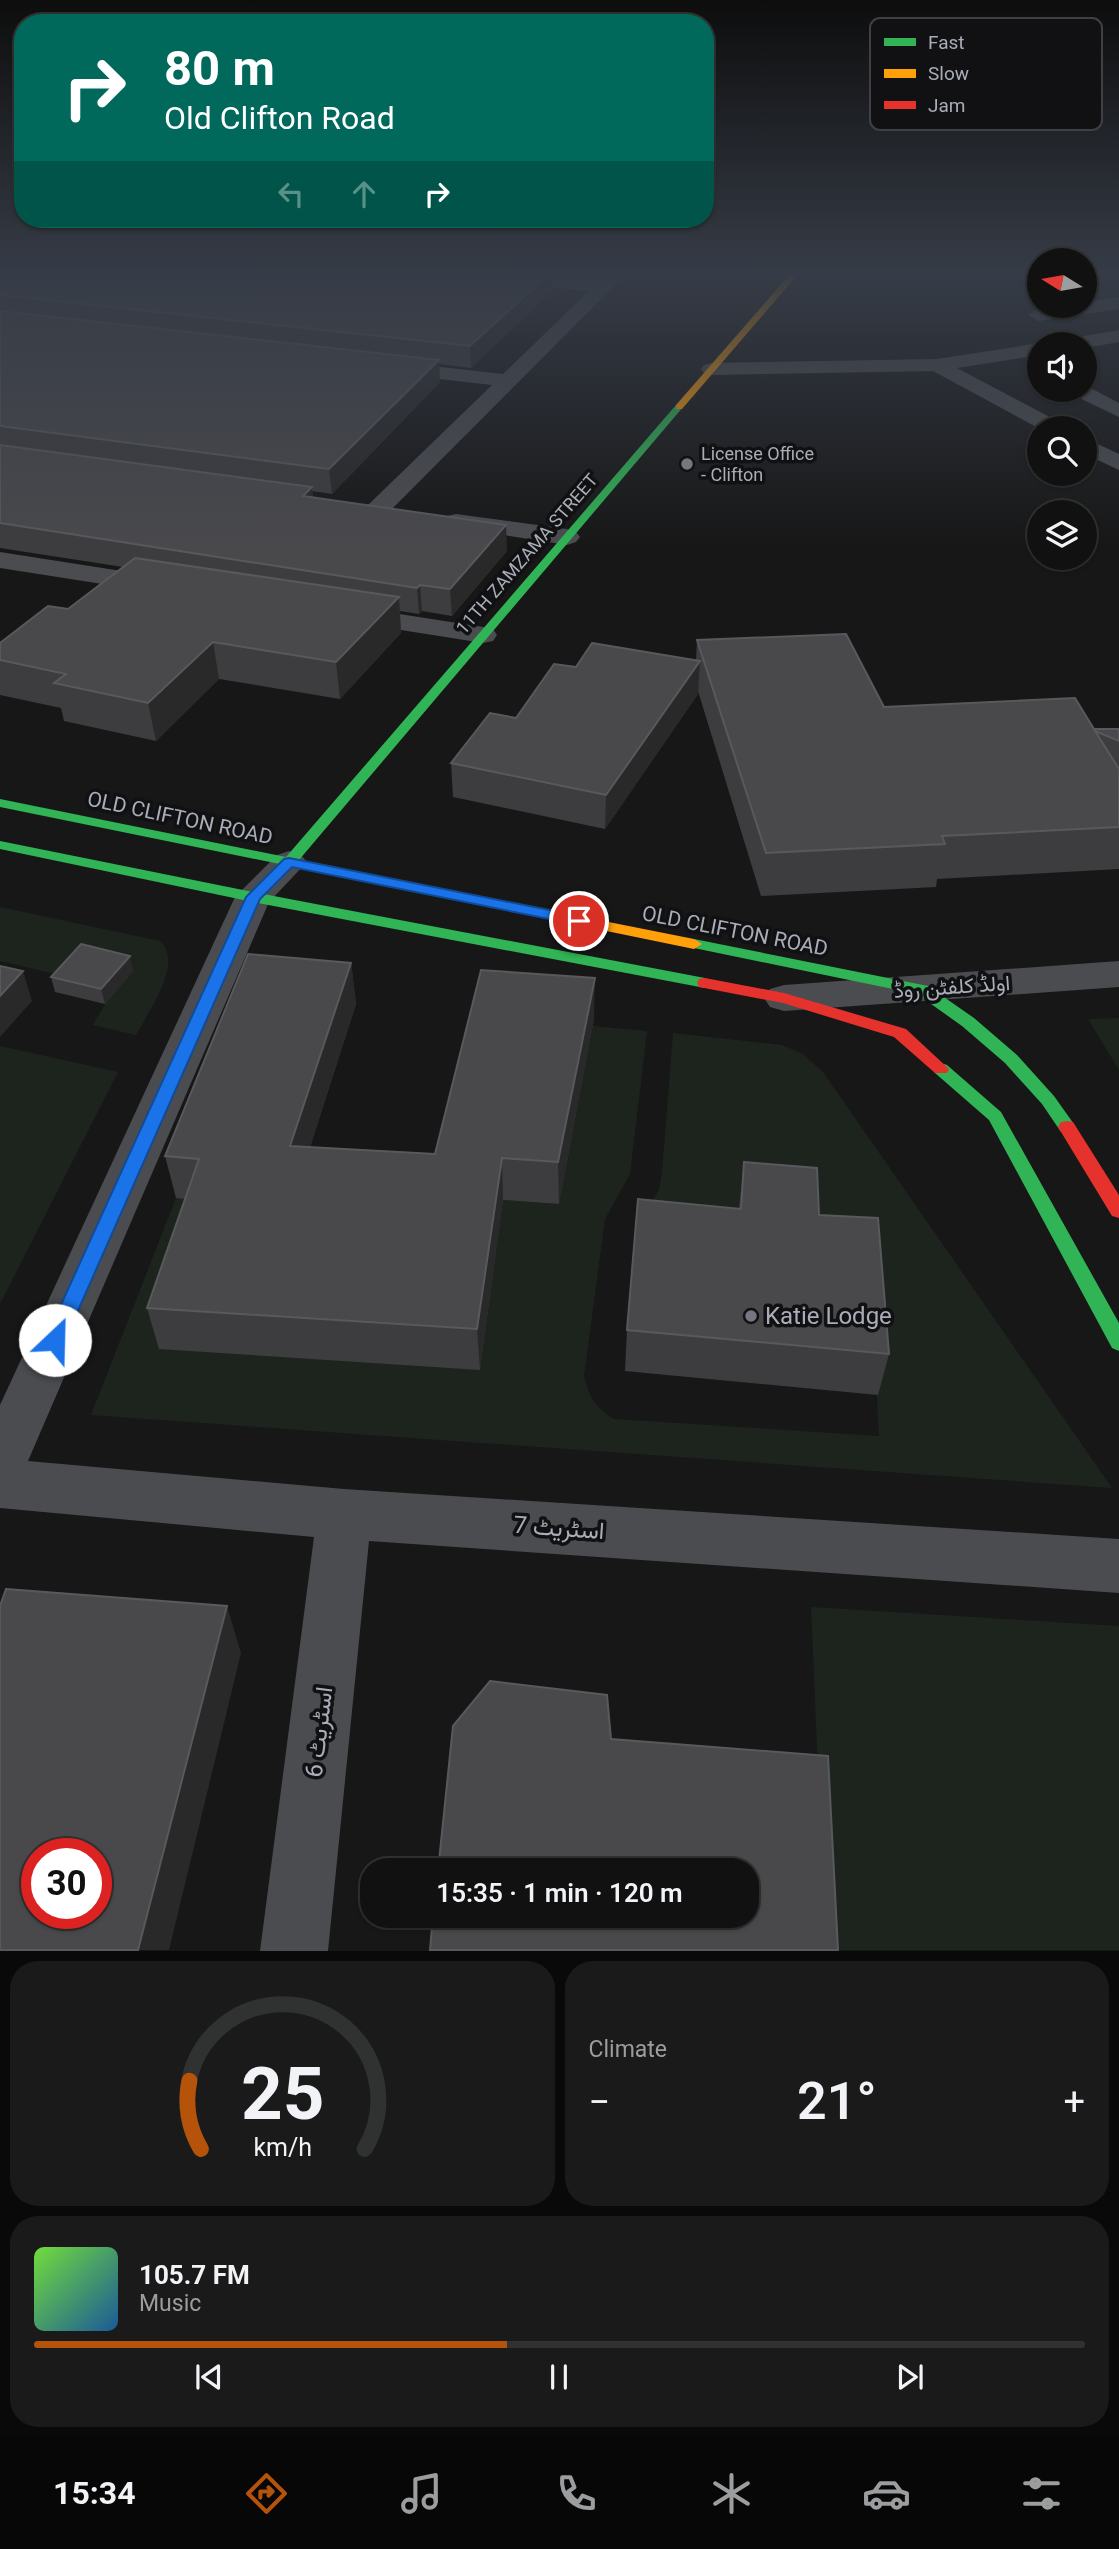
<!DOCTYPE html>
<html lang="en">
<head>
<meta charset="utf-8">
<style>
  :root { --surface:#111; --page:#1a1a1a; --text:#f1f3f6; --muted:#9c9d9f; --line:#303131; --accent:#b45309 }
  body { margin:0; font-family:Roboto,Vazirmatn,sans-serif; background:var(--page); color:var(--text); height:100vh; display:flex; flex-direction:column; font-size:26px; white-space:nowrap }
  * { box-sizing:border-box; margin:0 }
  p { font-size:23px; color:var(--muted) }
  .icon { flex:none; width:38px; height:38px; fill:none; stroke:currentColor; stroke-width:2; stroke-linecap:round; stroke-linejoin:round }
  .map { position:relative; height:1951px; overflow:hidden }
  .panel { display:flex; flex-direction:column; gap:10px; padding:10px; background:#090909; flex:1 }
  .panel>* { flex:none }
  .hud { position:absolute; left:14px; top:14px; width:700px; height:214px; border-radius:28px; box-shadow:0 2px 5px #0004,0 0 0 2px var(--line); background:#00695c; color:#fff; overflow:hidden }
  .needle { width:46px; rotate:281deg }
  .buttons { position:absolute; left:1027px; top:248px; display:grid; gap:14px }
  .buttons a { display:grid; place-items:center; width:70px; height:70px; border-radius:50%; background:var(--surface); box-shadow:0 2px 5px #0004,0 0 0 2px var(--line); font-size:35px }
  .speed { position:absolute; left:21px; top:1838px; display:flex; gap:14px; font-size:35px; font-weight:700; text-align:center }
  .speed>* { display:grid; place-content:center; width:91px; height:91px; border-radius:50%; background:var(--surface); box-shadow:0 2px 5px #0004,0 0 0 2px var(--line); line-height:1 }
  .speed .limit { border:10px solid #d22; background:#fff; color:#111 }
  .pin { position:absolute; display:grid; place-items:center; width:60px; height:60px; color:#fff; margin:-30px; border:4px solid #fff; border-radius:50%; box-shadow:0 2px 7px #0007 }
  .me { position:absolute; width:77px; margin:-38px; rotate:24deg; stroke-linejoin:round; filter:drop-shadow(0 0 5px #0008) }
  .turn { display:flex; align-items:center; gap:24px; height:147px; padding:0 35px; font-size:32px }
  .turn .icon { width:91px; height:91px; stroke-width:2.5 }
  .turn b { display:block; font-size:49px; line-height:60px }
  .lanes { display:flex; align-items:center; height:66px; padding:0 35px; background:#0003; justify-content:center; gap:35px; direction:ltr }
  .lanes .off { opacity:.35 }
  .big { font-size:52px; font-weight:600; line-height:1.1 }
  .panel .tile { flex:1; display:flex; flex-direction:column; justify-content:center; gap:10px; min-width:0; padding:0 24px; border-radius:28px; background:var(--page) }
  .panel .dial { align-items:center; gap:0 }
  .dial svg { height:182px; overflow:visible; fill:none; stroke:var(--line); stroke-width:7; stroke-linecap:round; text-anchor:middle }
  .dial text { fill:var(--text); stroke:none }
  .song { display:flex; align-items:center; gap:21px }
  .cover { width:84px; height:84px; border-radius:10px; background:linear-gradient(135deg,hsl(100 70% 55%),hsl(210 70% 35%)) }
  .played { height:7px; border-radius:4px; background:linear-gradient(90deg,var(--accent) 45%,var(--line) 45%) }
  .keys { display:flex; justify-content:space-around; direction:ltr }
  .heat { display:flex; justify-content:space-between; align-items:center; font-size:38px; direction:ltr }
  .panel .tiles { flex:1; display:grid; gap:10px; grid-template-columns:1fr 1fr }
  .tile:last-child { grid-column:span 2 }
  .trip { position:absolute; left:360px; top:1858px; width:399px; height:70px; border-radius:28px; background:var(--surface); box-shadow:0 2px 5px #0004,0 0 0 2px var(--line); font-weight:600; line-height:70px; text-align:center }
  .dock { display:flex; height:112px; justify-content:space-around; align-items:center; background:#070707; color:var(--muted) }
  .dock .icon { width:49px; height:49px }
  .dock .active { color:var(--accent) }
  .dock b { font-size:32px; color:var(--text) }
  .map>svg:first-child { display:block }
  .green { fill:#1d241e }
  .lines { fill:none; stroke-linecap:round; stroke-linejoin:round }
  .street { fill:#4b4c50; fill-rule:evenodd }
  .fast { fill:#30b455; fill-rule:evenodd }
  .slow { fill:#ff9f0a; fill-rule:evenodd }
  .jam { fill:#e5322d; fill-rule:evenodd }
  .wall { fill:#3d3d3f }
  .shaded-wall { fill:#29292a }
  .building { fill:#49494c; stroke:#58595d; stroke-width:2; fill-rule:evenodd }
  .route { fill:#1a73e8; stroke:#114b97; stroke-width:2 }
  .poi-dot { fill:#757880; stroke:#111113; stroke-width:2.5 }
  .labels { text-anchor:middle; stroke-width:7; stroke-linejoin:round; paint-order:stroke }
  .far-poi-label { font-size:18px; fill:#a8adb8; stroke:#111113; text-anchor:start }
  .far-street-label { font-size:18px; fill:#a8adb8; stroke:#111113 }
  .street-label { font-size:21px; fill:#a8adb8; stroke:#111113 }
  .near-poi-label { font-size:24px; fill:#a8adb8; stroke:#111113; text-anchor:start }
  .near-street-label { font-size:24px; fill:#a8adb8; stroke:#111113 }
  .key { fill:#111113; stroke:#3e4045; stroke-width:2 }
  .key-label { font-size:19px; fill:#a8adb8 }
</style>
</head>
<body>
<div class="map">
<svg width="1119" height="1951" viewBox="0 0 1119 1951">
  <rect width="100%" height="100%" fill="#171717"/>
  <path class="green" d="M0 907 160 941C184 964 149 1010 136 1035L93 1025 105 1004 133 971 69 977 0 961Z
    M1119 1018V1070L1088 1019Z
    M593 1026 647 1031 630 1174 605 1219 584 1376C589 1396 595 1408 614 1419L879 1436 869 1261 736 1251 649 1206 659 1190 662 1172 673 1033 782 1045 803 1054 823 1072 1112 1488 91 1415 176 1198 209 1201 480 1370 503 1200 559 1204Z
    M0 1046 118 1072 0 1304Z
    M811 1607 1119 1626V1950H826Z"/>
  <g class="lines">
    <path class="street" d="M444 273H511L600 281 608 273H627L386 515 377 517 368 515 365 510 368 505 492 385 388 373 381 371 378 367 381 363 388 361 503 374 589 291 453 278Z
      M1119 297V309L1038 321 1029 315 1038 309 1085 306V302Z
      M1119 330V342L1085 348V345H1056L1066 339Z
      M1040 343 1047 345H1040V355L957 368 1063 424 1066 429H1040L933 371 711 375 704 373 701 369 704 365 711 363 937 359Z
      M1085 385 1119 403V417L1071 394 1068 390H1085Z
      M1085 438 1119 454V470L1085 454Z
      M456 514 567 529 576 532 580 537 576 542 567 545 447 526 444 521 447 516Z
      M0 552 160 577 169 579 173 585 169 591 160 593 0 568Z
      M348 606 483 627 493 629 497 635 493 641 483 643 338 620 334 614 338 608Z
      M289 851 301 855 307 862 269 902 28 1461 344 1489 1119 1539V1593L369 1541 328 1951H260L314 1537 0 1508V1405L235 897 277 855Z
      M1119 961V987L784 1011 770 1007 764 998 770 989 784 985Z"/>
    <path class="fast" d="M676 405 683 407 299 860 383 877 385 880 383 883 378 884 0 807V799L286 857Z
      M0 841 253 892 705 978 713 983 705 988 253 902 0 849Z
      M694 939 928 986 974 1018 1017 1055 1054 1096 1076 1127 1073 1132H1061L1042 1104 1005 1063 962 1026 917 994 689 947 686 944Z
      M941 1063 947 1065 1001 1112 1119 1323V1351L1112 1348 989 1120 935 1073 933 1069 935 1065Z"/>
    <path class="slow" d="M791 273H799L682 409H676V405Z
      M378 876 694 939 702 944 694 949 373 883 371 880 373 877Z"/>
    <path class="jam" d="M705 978 784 993 906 1029 949 1069 947 1073H935L894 1037 783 1003 699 987 697 983 699 979Z
      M1067 1121 1073 1122 1119 1195V1218L1112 1216 1058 1127 1061 1122Z"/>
  </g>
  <path class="wall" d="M0 273H572L569 276 553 274V290L471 368 439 364 440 382 332 494 312 491 313 498 507 551 452 616 422 611 419 614 400 611 401 633 340 699 219 679 156 741 64 721 61 708 0 695V643L68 609 123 567 0 548Z
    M697 640 884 707 1094 729H1119V869L937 879 936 887 761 896 698 691V694L605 829 453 797 451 763 516 718 576 667 696 660Z
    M351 963 356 1004 310 1147 435 1154 594 1019 559 1204 503 1200 480 1370 159 1349 147 1308 185 1199 176 1198 165 1156Z
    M133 971 105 1004 55 992 51 977Z
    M744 1162 819 1215 889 1354 878 1395 625 1371 627 1330 739 1208Z"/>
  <path class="shaded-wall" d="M550 273H553V290L471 368 470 346Z
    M439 360 440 382 332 494 329 469Z
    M312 487 314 512 303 496Z
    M506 525 507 551 452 616 450 589Z
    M420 585 422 611 419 614 417 588Z
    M399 597 401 633 340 699 336 662Z
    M213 642 219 679 156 741 148 703Z
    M700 661 698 694 605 829 606 795Z
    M130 956 133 971 105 1004 101 989Z
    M351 963 356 1004 297 1188 290 1146Z
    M23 971 32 1001 0 1037V996Z
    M595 978 594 1019 559 1204 558 1162Z
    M502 1158 503 1200 480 1370 477 1329Z
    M227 1606 241 1653 169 1950H138Z"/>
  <path class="building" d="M0 273H550L470 346 0 295Z
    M0 311 439 360 329 469 0 426Z
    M0 445 312 487 303 496 506 525 450 589 420 585 417 588 0 523Z
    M135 558 399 597 336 662 213 642 148 703 54 683 66 674 0 660V643L48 606 68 609Z
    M846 634 884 707 1075 698 1094 729H1119V741L1095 731 1119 769V827L942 836 945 844 766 853 697 640Z
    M592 643 700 661 606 795 451 763 490 713 516 718 554 664 576 667Z
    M81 944 130 956 101 989 51 977Z
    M248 954 351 963 290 1146 435 1154 481 970 595 978 558 1162 502 1158 477 1329 147 1308 199 1159 165 1156Z
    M0 966 23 971 0 996Z
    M744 1162 817 1168 819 1215 878 1218 889 1354 627 1330 638 1199 741 1209Z
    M6 1589 227 1606 138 1950H0V1606ZM37 1853H96V1913H37Z
    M490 1681 607 1695 611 1739 828 1756 838 1950H430L433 1916H747V1871H438L453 1726Z"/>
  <linearGradient id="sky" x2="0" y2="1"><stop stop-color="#0d0d0d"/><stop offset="0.5" stop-color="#363c47"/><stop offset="1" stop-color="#363c47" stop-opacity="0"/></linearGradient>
  <rect width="1119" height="546" fill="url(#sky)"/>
  <path class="route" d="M289 858 579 916 587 921 579 925 292 867 260 899 65 1340 62 1346 55 1349 48 1346 45 1340 246 897 284 859Z"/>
  <g class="poi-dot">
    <circle cx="687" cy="464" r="7"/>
    <circle cx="751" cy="1316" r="7"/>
  </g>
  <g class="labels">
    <g class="far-poi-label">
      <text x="701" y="460">License Office<tspan x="701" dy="21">- Clifton</tspan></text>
    </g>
    <g class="far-street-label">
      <text transform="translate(527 554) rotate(-49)" y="6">11TH ZAMZAMA STREET</text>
    </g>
    <g class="street-label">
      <text transform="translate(180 818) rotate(12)" y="7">OLD CLIFTON ROAD</text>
      <text transform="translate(735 931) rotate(11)" y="7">OLD CLIFTON ROAD</text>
      <text transform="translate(952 987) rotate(-4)" y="7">اولڈ کلفٹن روڈ</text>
    </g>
    <g class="near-poi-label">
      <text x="765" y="1324">Katie Lodge</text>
    </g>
    <g class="near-street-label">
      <text transform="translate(559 1528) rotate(4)" y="8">اسٹریٹ 7</text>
      <text transform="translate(319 1732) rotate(-83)" y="8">اسٹریٹ 6</text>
    </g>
  </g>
  <rect x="870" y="18" width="232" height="112" rx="10" class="key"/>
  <rect x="884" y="38" width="32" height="8" fill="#30b455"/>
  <rect x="884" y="69" width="32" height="9" fill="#ff9f0a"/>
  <rect x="884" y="101" width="32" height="8" fill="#e5322d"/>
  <g class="key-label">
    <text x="928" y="49">Fast</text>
    <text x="928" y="80">Slow</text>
    <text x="928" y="112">Jam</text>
  </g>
</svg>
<div class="buttons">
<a><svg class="needle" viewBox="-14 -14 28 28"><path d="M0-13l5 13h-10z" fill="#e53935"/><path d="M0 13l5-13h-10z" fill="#9c9d9f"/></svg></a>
<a><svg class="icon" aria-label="sound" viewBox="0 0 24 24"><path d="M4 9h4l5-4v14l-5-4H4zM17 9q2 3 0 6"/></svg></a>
<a><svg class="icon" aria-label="search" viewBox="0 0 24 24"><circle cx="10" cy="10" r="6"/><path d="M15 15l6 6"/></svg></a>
<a><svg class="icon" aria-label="layers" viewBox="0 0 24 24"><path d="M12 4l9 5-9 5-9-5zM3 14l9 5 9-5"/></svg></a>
</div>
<div class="speed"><div class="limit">30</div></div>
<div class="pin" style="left:579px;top:921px;background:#d93025"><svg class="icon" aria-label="arrive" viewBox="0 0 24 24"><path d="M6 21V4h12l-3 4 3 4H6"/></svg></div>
<svg class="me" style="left:55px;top:1340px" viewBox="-20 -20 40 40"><circle r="19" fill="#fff"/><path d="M0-13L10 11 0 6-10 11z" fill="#1a73e8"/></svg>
<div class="trip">15:35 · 1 min · 120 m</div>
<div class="hud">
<div class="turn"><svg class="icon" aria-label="right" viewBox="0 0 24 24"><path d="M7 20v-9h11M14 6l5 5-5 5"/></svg><div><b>80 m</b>Old Clifton Road</div></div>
<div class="lanes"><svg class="icon off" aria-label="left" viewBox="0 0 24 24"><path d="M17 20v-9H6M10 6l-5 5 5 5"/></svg><svg class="icon off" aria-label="ahead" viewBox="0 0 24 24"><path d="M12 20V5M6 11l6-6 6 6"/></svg><svg class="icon" aria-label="right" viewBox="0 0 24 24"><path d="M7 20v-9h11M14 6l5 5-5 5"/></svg></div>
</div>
</div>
<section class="panel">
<div class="tiles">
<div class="tile dial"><svg viewBox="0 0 100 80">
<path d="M14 69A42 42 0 1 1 86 69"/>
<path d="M14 69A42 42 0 0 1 9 39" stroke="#b45309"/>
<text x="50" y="56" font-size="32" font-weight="700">25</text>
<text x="50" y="72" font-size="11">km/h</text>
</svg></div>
<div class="tile"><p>Climate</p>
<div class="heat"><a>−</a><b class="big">21°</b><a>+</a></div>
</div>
<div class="tile">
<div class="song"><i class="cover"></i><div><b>105.7 FM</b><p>Music</p></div></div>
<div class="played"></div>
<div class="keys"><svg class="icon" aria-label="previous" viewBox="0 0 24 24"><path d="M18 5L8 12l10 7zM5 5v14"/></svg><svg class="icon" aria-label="pause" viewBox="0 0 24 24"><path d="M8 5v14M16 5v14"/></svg><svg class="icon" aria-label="next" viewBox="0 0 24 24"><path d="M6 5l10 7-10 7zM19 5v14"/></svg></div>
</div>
</div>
</section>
<nav class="dock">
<b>15:34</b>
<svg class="icon active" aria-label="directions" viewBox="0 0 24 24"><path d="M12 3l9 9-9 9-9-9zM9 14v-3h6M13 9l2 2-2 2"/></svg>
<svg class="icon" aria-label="music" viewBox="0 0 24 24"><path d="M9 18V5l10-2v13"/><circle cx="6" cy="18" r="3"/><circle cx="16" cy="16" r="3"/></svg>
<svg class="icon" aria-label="phone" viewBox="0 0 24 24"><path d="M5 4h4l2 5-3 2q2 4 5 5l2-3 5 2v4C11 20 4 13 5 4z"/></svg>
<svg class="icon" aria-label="climate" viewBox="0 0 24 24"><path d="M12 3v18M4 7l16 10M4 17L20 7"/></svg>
<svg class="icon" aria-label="car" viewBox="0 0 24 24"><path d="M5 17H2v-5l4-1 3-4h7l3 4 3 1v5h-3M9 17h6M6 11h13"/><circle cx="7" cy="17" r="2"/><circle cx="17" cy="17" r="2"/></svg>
<svg class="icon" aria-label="filters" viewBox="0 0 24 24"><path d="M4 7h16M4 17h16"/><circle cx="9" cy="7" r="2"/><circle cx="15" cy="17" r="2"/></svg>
</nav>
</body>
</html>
